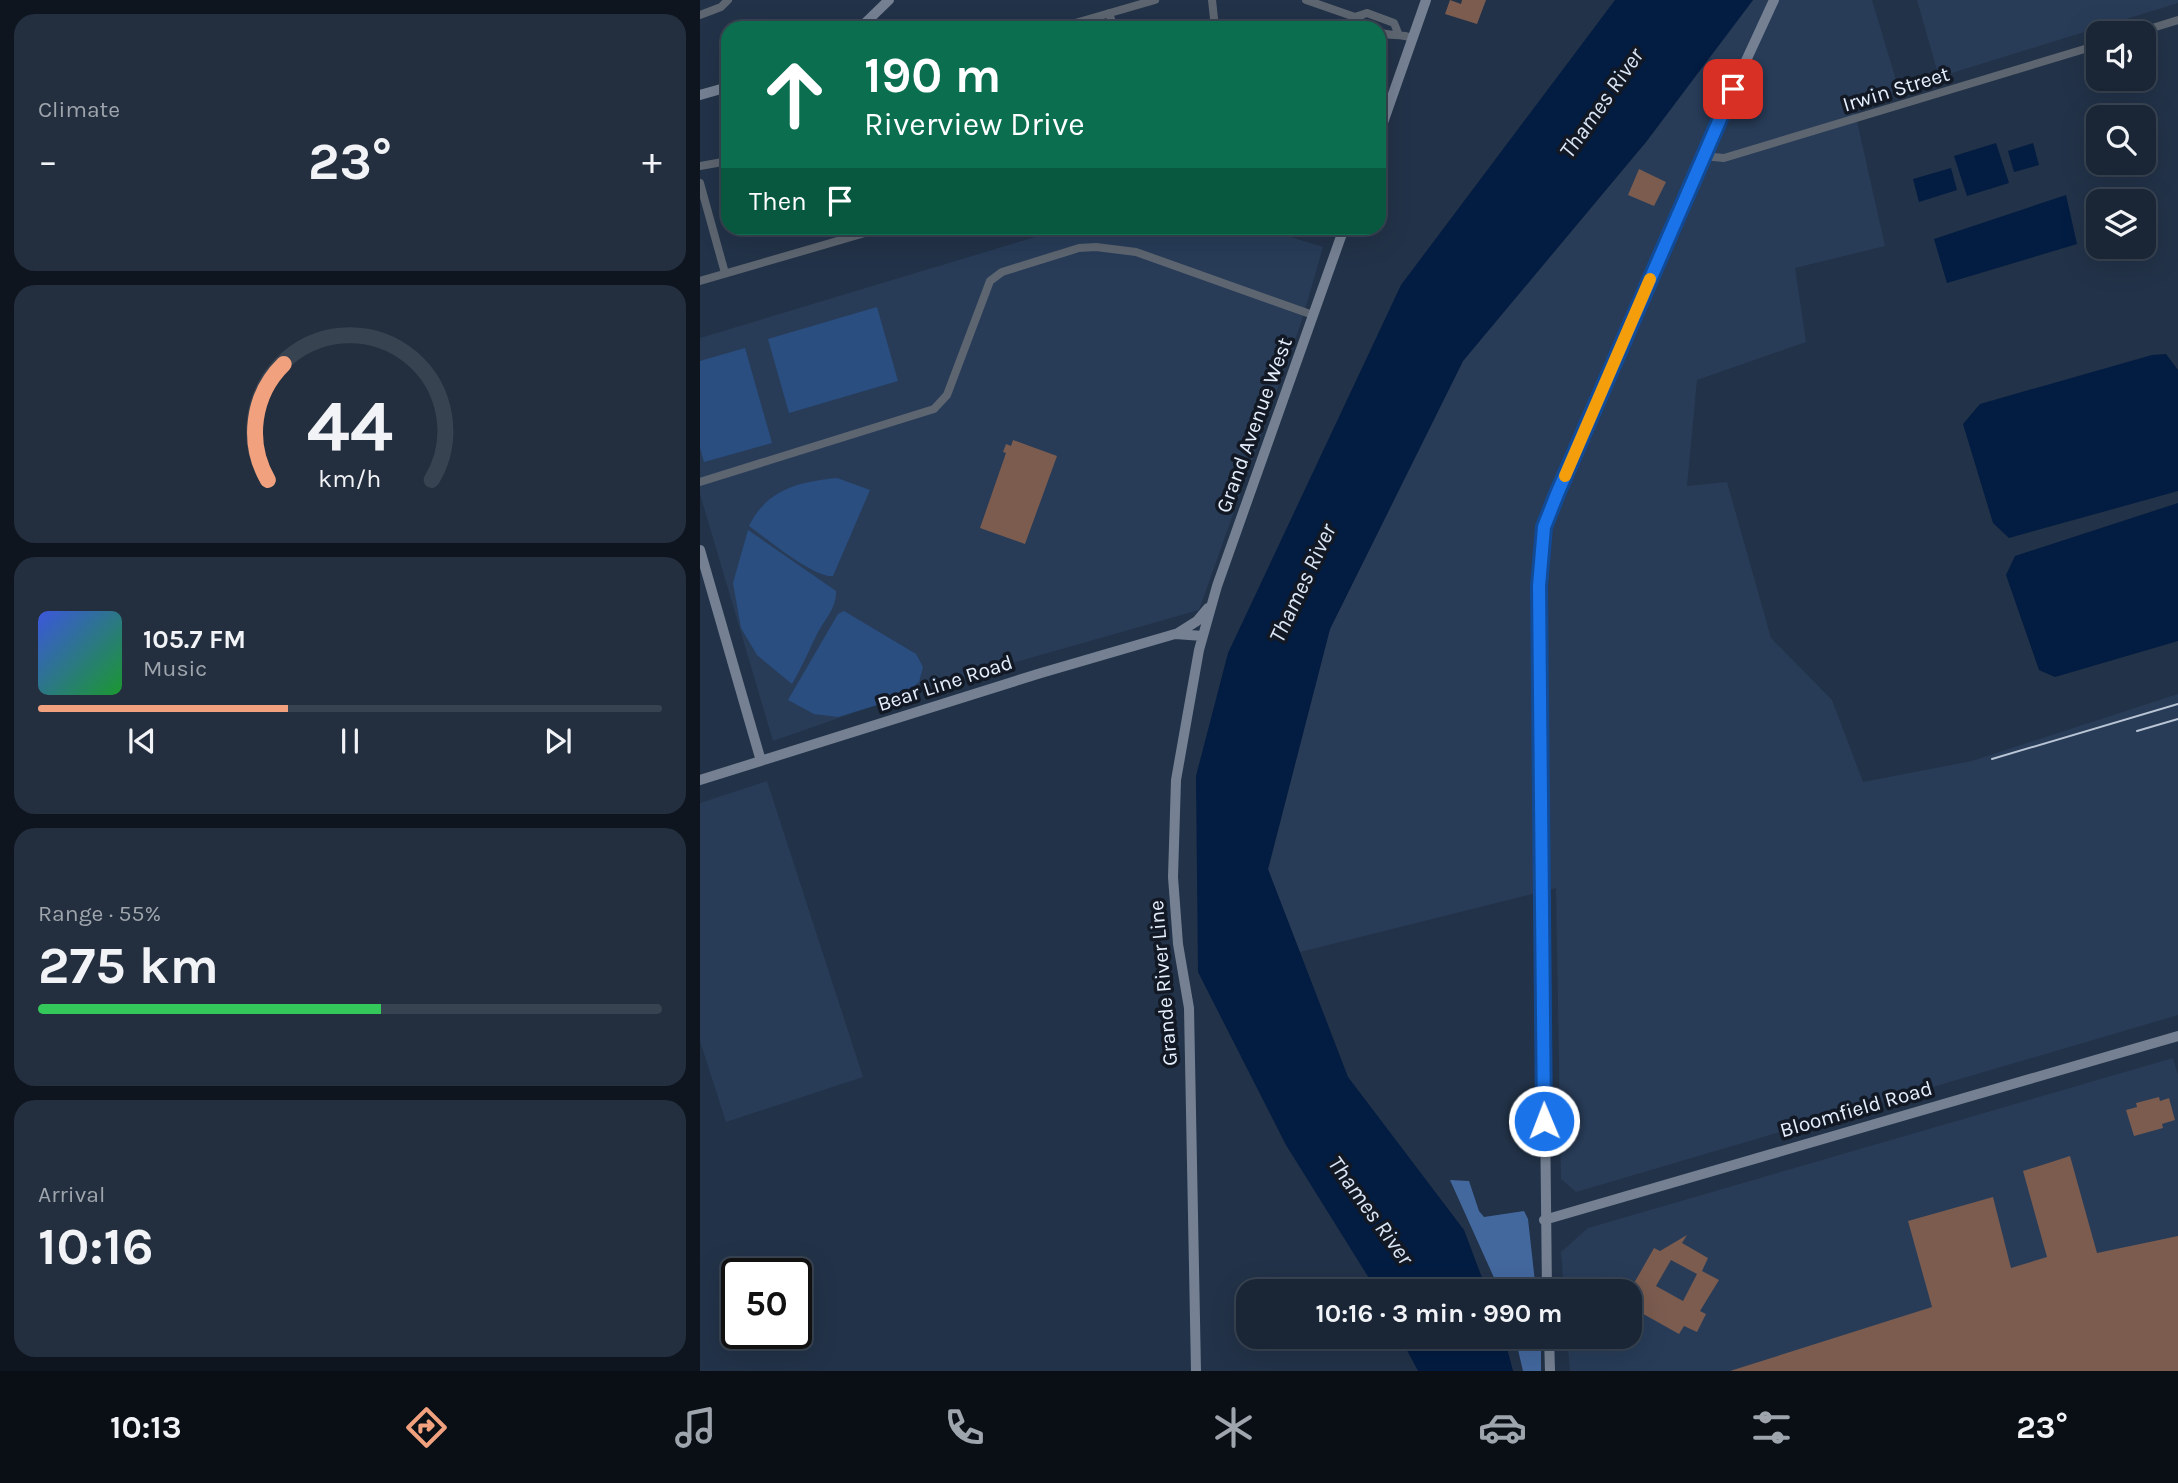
<!DOCTYPE html>
<html lang="en">
<head>
<meta charset="utf-8">
<style>
  :root { --surface:#1a2636; --page:#232e3e; --text:#f1f3f6; --muted:#9fa5ad; --line:#384351; --accent:#f1a17d }
  body { margin:0; font-family:Karla,sans-serif; background:var(--page); color:var(--text); height:100vh; display:flex; flex-direction:column; font-size:26px; white-space:nowrap }
  * { box-sizing:border-box; margin:0 }
  p { font-size:23px; color:var(--muted) }
  .icon { flex:none; width:38px; height:38px; fill:none; stroke:currentColor; stroke-width:2; stroke-linecap:round; stroke-linejoin:round }
  .map { position:relative; flex:1; overflow:hidden }
  .sheet { display:flex; flex-direction:column; gap:14px; padding:14px; background:#0e151e; width:700px }
  .sheet>* { flex:none }
  .top-card { position:absolute; left:21px; top:21px; width:665px; height:214px; border-radius:21px; box-shadow:0 7px 28px #0002,0 0 0 2px var(--line); background:#0b6e4f; color:#fff; overflow:hidden }
  .buttons { position:absolute; left:1386px; top:21px; display:grid; gap:14px }
  .buttons a { display:grid; place-items:center; width:70px; height:70px; border-radius:14px; background:var(--surface); box-shadow:0 7px 28px #0002,0 0 0 2px var(--line); font-size:35px }
  .speed { position:absolute; left:21px; top:1258px; display:flex; gap:14px; font-size:35px; font-weight:700; text-align:center }
  .speed>* { display:grid; place-content:center; width:91px; height:91px; border-radius:50%; background:var(--surface); box-shadow:0 7px 28px #0002,0 0 0 2px var(--line); line-height:1 }
  .speed .limit { border:4px solid #111; border-radius:10px; background:#fff; color:#111 }
  .pin { position:absolute; display:grid; place-items:center; width:60px; height:60px; color:#fff; margin:-30px; border-radius:14px; box-shadow:0 4px 10px #0006 }
  .me { position:absolute; width:77px; margin:-38px; rotate:359deg; stroke-linejoin:round; filter:drop-shadow(0 0 5px #0008) }
  .turn { display:flex; align-items:center; gap:24px; height:147px; padding:0 28px; font-size:32px }
  .turn .icon { width:91px; height:91px; stroke-width:2.5 }
  .turn b { display:block; font-size:49px; line-height:60px }
  .then { display:flex; align-items:center; height:66px; padding:0 28px; background:#0003; gap:14px; font-size:26px }
  .big { font-size:52px; font-weight:700; line-height:1.1 }
  .sheet .widget { flex:1; display:flex; flex-direction:column; justify-content:center; gap:10px; min-width:0; padding:0 24px; border-radius:21px; background:var(--page) }
  .sheet .dial { align-items:center; gap:0 }
  .dial svg { height:182px; overflow:visible; fill:none; stroke:var(--line); stroke-width:7; stroke-linecap:round; text-anchor:middle }
  .dial text { fill:var(--text); stroke:none }
  .song { display:flex; align-items:center; gap:21px }
  .cover { width:84px; height:84px; border-radius:10px; background:linear-gradient(135deg,hsl(230 70% 55%),hsl(130 70% 35%)) }
  .played { height:7px; border-radius:4px; background:linear-gradient(90deg,var(--accent) 40%,var(--line) 40%) }
  .keys { display:flex; justify-content:space-around; direction:ltr }
  .heat { display:flex; justify-content:space-between; align-items:center; font-size:38px; direction:ltr }
  .charge { height:10px; border-radius:5px; background:linear-gradient(90deg,#34c759 55%,var(--line) 0) }
  .trip { position:absolute; left:536px; top:1279px; width:406px; height:70px; border-radius:21px; background:var(--surface); box-shadow:0 7px 28px #0002,0 0 0 2px var(--line); font-weight:700; line-height:70px; text-align:center }
  .dock { display:flex; height:112px; justify-content:space-around; align-items:center; background:#0a0f16; color:var(--muted) }
  .dock .icon { width:49px; height:49px }
  .dock .active { color:var(--accent) }
  .dock b { font-size:32px; color:var(--text) }
  main { display:flex; flex:1; min-height:0 }
  .map>svg:first-child { display:block }
  .built { fill:#283c58 }
  .green { fill:#2a4e80 }
  .forest { fill:#43689e }
  .water { fill:#031c41 }
  .building { fill:#7b5c4f; fill-rule:evenodd }
  .lines { fill:none; stroke-linecap:round; stroke-linejoin:round }
  .street { stroke:#5d6570; stroke-width:8 }
  .secondary { stroke:#758193; stroke-width:10 }
  .rail { stroke:#b9c5d5; stroke-width:2 }
  .route-casing { stroke:#114b97; stroke-width:18 }
  .route { stroke:#1a73e8; stroke-width:12 }
  .slow { stroke:#f59e0b; stroke-width:12 }
  .labels { text-anchor:middle; stroke-width:7; stroke-linejoin:round; paint-order:stroke }
  .street-label { font-size:21px; fill:#e5effe; stroke:#121924 }
  .water-label { font-size:23px; font-style:italic; fill:#dae5f5; stroke:#121924 }
</style>
</head>
<body>
<main>
<section class="sheet">
<div class="widget"><p>Climate</p>
<div class="heat"><a>−</a><b class="big">23°</b><a>+</a></div>
</div>
<div class="widget dial"><svg viewBox="0 0 100 80">
<path d="M14 69A42 42 0 1 1 86 69"/>
<path d="M14 69A42 42 0 0 1 21 18" stroke="#f1a17d"/>
<text x="50" y="56" font-size="32" font-weight="700">44</text>
<text x="50" y="72" font-size="11">km/h</text>
</svg></div>
<div class="widget">
<div class="song"><i class="cover"></i><div><b>105.7 FM</b><p>Music</p></div></div>
<div class="played"></div>
<div class="keys"><svg class="icon" aria-label="previous" viewBox="0 0 24 24"><path d="M18 5L8 12l10 7zM5 5v14"/></svg><svg class="icon" aria-label="pause" viewBox="0 0 24 24"><path d="M8 5v14M16 5v14"/></svg><svg class="icon" aria-label="next" viewBox="0 0 24 24"><path d="M6 5l10 7-10 7zM19 5v14"/></svg></div>
</div>
<div class="widget"><p>Range · 55%</p><b class="big">275 km</b><div class="charge"></div></div>
<div class="widget"><p>Arrival</p><b class="big">10:16</b></div>
</section>
<div class="map">
<svg width="1478" height="1371" viewBox="0 0 1478 1371">
  <rect width="100%" height="100%" fill="#223248"/>
  <path class="built" d="M1053 0H1172L1199 90 1154 108 1185 246 1095 268 1106 342 997 380 987 486 1027 482 1071 638 1132 700 1163 782 1272 761 1478 694V1015L876 1192 861 1179 856 888 600 952 568 870 630 629 763 361 946 142Z
    M1217 0H1478V3L1239 77Z
    M365 228H562L623 247 602 320 499 610 225 688 73 741 0 494V338Z
    M67 781 163 1077 26 1122 0 1041V803Z
    M1473 1058 1478 1075V1371H870L867 1337H929V1292L864 1291 861 1252 888 1228Z"/>
  <path class="green" d="M177 307 198 381 89 413 68 339Z
    M45 348 72 443 4 462 0 448V361Z
    M137 478 170 490 133 576C114 578 66 538 49 526 67 489 99 482 137 478Z
    M48 530 136 591C137 607 125 619 118 632 109 650 102 667 92 684L57 655 41 628 33 583Z
    M144 611 216 654 223 667 219 682 200 698 138 717 114 714 88 700 138 614Z"/>
  <path class="forest" d="M750 1180 769 1181 779 1211 784 1217 824 1211 828 1219 836 1291H800Z
    M815 1337H841V1371H823Z"/>
  <path class="water" d="M915 0H1053L946 142 763 361 630 629 568 869 648 1077 764 1230 787 1291H677L586 1145 498 972 496 776 528 653 701 285Z
    M1296 143 1309 183 1267 196 1254 156Z
    M1333 143 1339 165 1314 172 1308 151Z
    M1251 168 1257 190 1219 202 1213 179Z
    M1366 195 1377 244 1247 283 1234 239Z
    M1466 354 1478 370V491L1309 538 1293 523 1263 424 1280 404 1452 355Z
    M1478 503V641L1355 677 1339 670 1306 575 1315 556Z
    M700 1337H804L813 1371H718Z"/>
  <path class="building" d="M750 0 761 4 762 0H786L777 24 745 14Z
    M939 169 966 182 954 206 928 195Z
    M313 440 357 456 325 544 280 528 306 453 303 452 306 444 311 446Z
    M1459 1097 1460 1101 1469 1098 1475 1120 1462 1124 1463 1128 1434 1136 1426 1110 1437 1107 1436 1103Z
    M1370 1156 1397 1253 1478 1236V1371H1030L1232 1307 1208 1221 1293 1197 1311 1268 1347 1257 1323 1171Z
    M987 1235 982 1243 1008 1258 1002 1271 1019 1280 1000 1311 1006 1314 997 1332 984 1326 979 1334 929 1306V1292L954 1248 960 1251ZM971 1260 997 1274 983 1301 956 1286Z"/>
  <g class="lines">
    <path class="street" d="M512 0 515 28
      M606 0 655 17 670 28
      M409 13 414 28
      M0 15 21 7 28 0
      M655 17 667 13 694 23 698 33
      M358 28 455 0
      M679 32C691 37 698 33 713 38
      M1436 33 1478 20
      M1002 156 1024 158 1398 45
      M0 166 28 161
      M0 183 25 273
      M0 281 182 228
      M0 482 234 409 247 395 290 281 302 272 379 248 396 247 436 252 613 315"/>
    <path class="secondary" d="M160 28 189 0
      M0 95 28 87
      M679 134 726 0
      M0 550 61 761
      M478 633 497 621 508 608
      M0 780 341 673 475 634 503 636
      M844 1220 1478 1036
      M847 1292 839 570 843 533 852 505 1002 156 1074 0
      M849 1337 850 1371
      M496 1371 489 1008 478 944 473 877 476 780 499 650 517 586 644 228"/>
    <path class="rail" d="M1437 731 1478 719
      M1292 759 1478 704"/>
  </g>
  <g class="lines">
    <defs>
      <path id="route" d="M844 1121 839 586 844 527 857 494 1033 89"/>
    </defs>
    <use href="#route" class="route-casing"/>
    <use href="#route" class="route"/>
    <path class="slow" d="M865 476 950 279"/>
  </g>
  <g class="labels">
    <g class="street-label">
      <text transform="translate(1196 89) rotate(-17)" y="7">Irwin Street</text>
      <text transform="translate(554 425) rotate(-70)" y="7">Grand Avenue West</text>
      <text transform="translate(245 683) rotate(-18)" y="7">Bear Line Road</text>
      <text transform="translate(463 983) rotate(-95)" y="7">Grande River Line</text>
      <text transform="translate(1156 1109) rotate(-16)" y="7">Bloomfield Road</text>
    </g>
    <g class="water-label">
      <text transform="translate(901 103) rotate(-55)" y="8">Thames River</text>
      <text transform="translate(602 583) rotate(-65)" y="8">Thames River</text>
      <text transform="translate(671 1210) rotate(54)" y="8">Thames River</text>
    </g>
  </g>
</svg>
<div class="buttons">
<a><svg class="icon" aria-label="sound" viewBox="0 0 24 24"><path d="M4 9h4l5-4v14l-5-4H4zM17 9q2 3 0 6"/></svg></a>
<a><svg class="icon" aria-label="search" viewBox="0 0 24 24"><circle cx="10" cy="10" r="6"/><path d="M15 15l6 6"/></svg></a>
<a><svg class="icon" aria-label="layers" viewBox="0 0 24 24"><path d="M12 4l9 5-9 5-9-5zM3 14l9 5 9-5"/></svg></a>
</div>
<div class="speed"><div class="limit">50</div></div>
<div class="pin" style="left:1033px;top:89px;background:#d93025"><svg class="icon" aria-label="arrive" viewBox="0 0 24 24"><path d="M6 21V4h12l-3 4 3 4H6"/></svg></div>
<svg class="me" style="left:844px;top:1121px" viewBox="-20 -20 40 40"><circle r="17" fill="#1a73e8" stroke="#fff" stroke-width="3"/><path d="M0-11L8 9 0 5-8 9z" fill="#fff"/></svg>
<div class="trip">10:16 · 3 min · 990 m</div>
<div class="top-card">
<div class="turn"><svg class="icon" aria-label="ahead" viewBox="0 0 24 24"><path d="M12 20V5M6 11l6-6 6 6"/></svg><div><b>190 m</b>Riverview Drive</div></div>
<div class="then">Then<svg class="icon" aria-label="arrive" viewBox="0 0 24 24"><path d="M6 21V4h12l-3 4 3 4H6"/></svg></div>
</div>
</div>
</main>
<nav class="dock">
<b>10:13</b>
<svg class="icon active" aria-label="directions" viewBox="0 0 24 24"><path d="M12 3l9 9-9 9-9-9zM9 14v-3h6M13 9l2 2-2 2"/></svg>
<svg class="icon" aria-label="music" viewBox="0 0 24 24"><path d="M9 18V5l10-2v13"/><circle cx="6" cy="18" r="3"/><circle cx="16" cy="16" r="3"/></svg>
<svg class="icon" aria-label="phone" viewBox="0 0 24 24"><path d="M5 4h4l2 5-3 2q2 4 5 5l2-3 5 2v4C11 20 4 13 5 4z"/></svg>
<svg class="icon" aria-label="climate" viewBox="0 0 24 24"><path d="M12 3v18M4 7l16 10M4 17L20 7"/></svg>
<svg class="icon" aria-label="car" viewBox="0 0 24 24"><path d="M5 17H2v-5l4-1 3-4h7l3 4 3 1v5h-3M9 17h6M6 11h13"/><circle cx="7" cy="17" r="2"/><circle cx="17" cy="17" r="2"/></svg>
<svg class="icon" aria-label="filters" viewBox="0 0 24 24"><path d="M4 7h16M4 17h16"/><circle cx="9" cy="7" r="2"/><circle cx="15" cy="17" r="2"/></svg>
<b>23°</b>
</nav>
</body>
</html>
